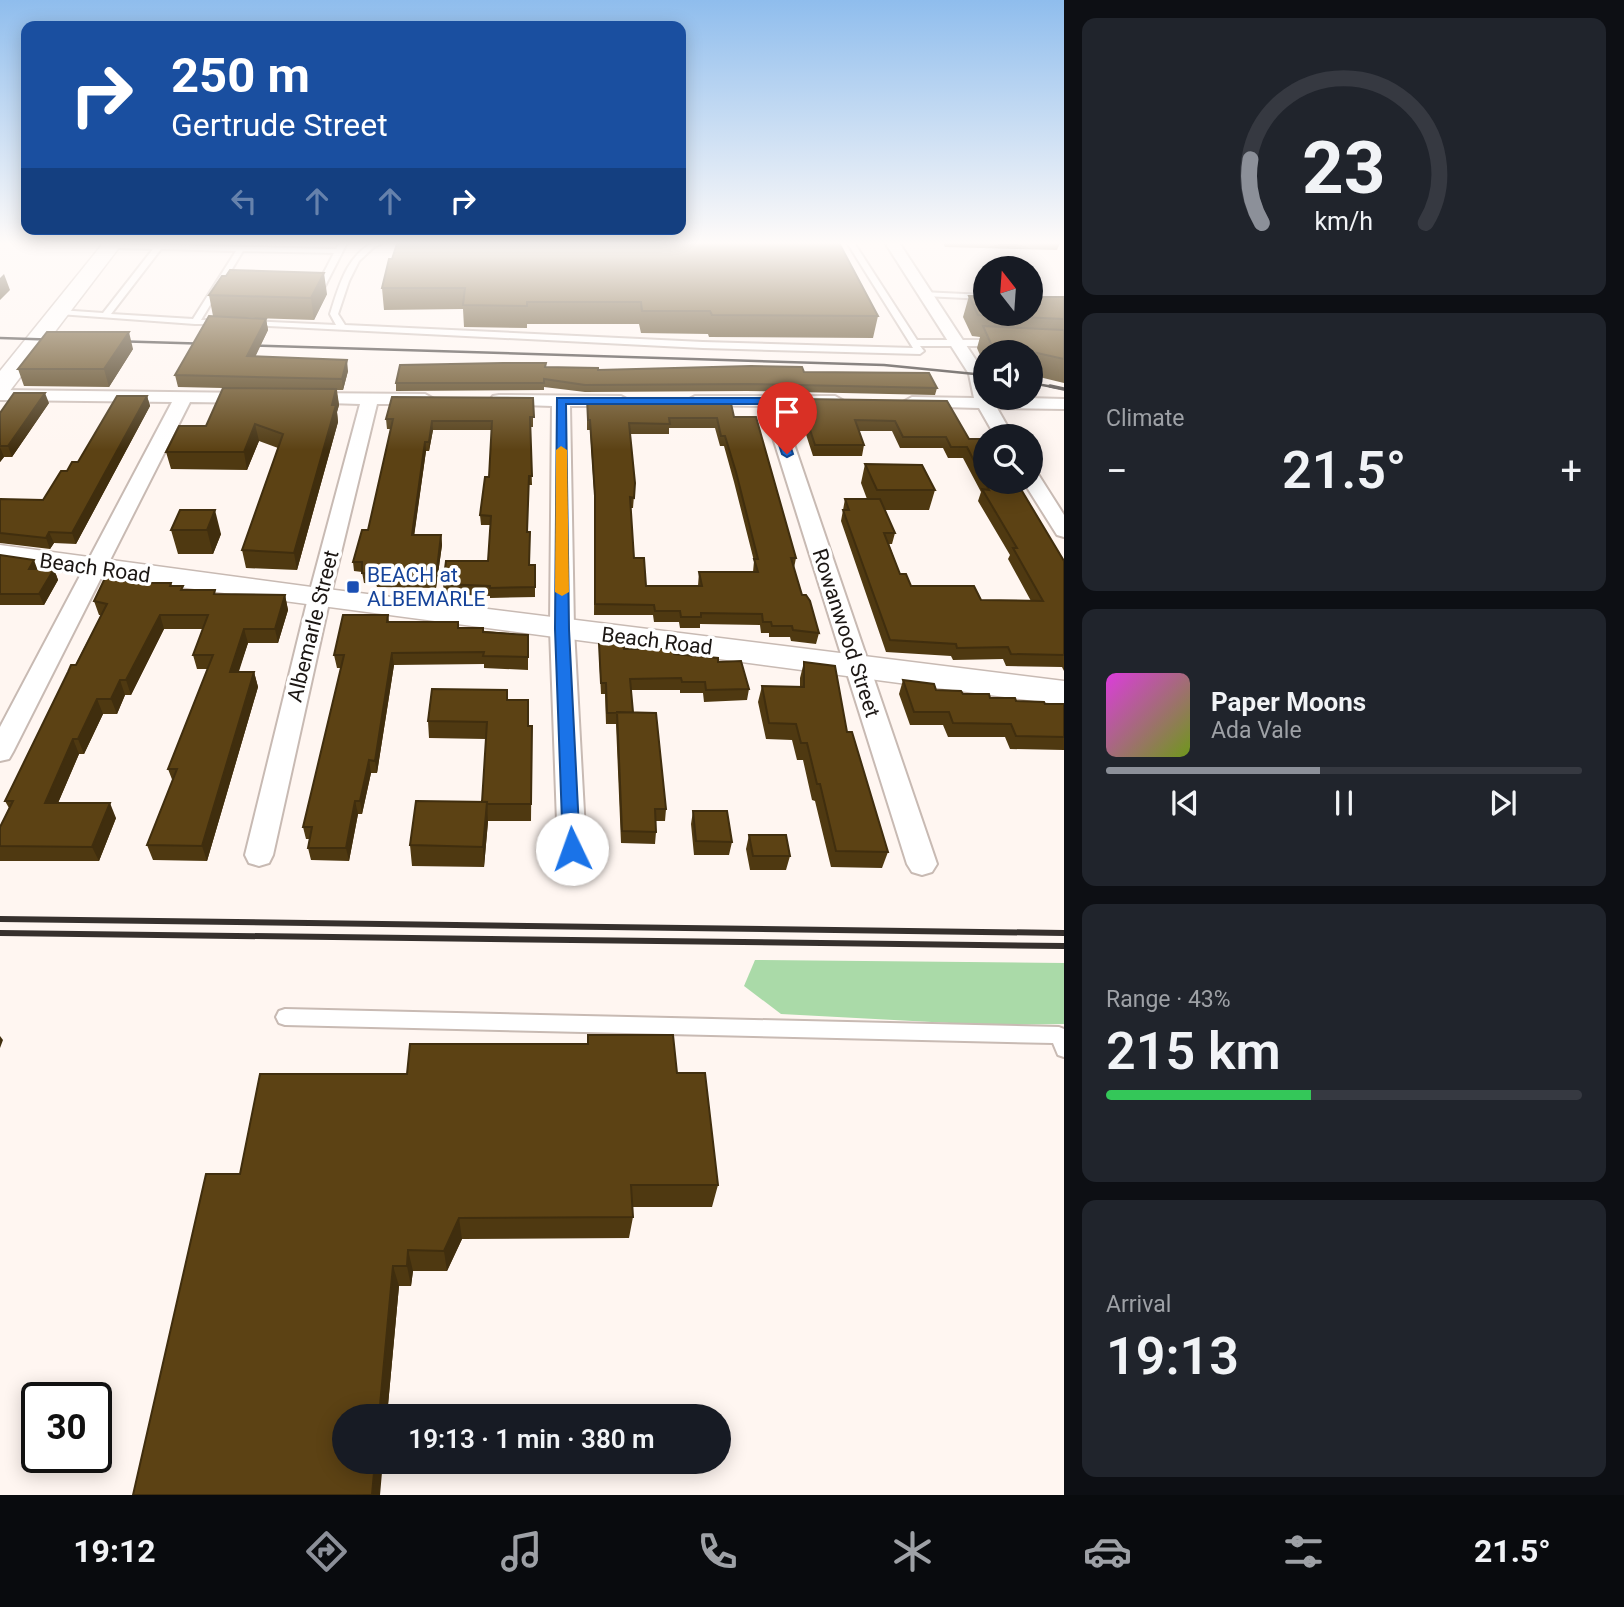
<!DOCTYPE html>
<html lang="en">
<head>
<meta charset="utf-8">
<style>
  :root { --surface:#171b24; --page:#20242c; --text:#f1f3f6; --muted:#9ea1a6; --line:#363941; --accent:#8c9099 }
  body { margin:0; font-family:Roboto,sans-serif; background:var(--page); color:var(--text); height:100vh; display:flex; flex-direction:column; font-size:26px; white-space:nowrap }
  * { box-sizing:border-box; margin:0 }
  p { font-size:23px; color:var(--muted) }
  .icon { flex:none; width:38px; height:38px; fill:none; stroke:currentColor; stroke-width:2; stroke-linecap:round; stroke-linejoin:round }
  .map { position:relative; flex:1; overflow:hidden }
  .details { display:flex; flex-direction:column; gap:18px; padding:18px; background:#0d0f14; width:560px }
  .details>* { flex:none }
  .hud { position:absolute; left:21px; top:21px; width:665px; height:214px; border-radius:14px; box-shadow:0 4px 18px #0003; background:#1a4fa0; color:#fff; overflow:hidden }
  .needle { width:46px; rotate:343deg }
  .fabs { position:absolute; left:973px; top:256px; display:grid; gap:14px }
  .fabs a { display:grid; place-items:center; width:70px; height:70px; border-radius:50%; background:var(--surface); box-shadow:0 4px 18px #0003; font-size:35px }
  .speed { position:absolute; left:21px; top:1382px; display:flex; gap:14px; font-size:35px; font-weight:700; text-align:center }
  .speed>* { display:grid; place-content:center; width:91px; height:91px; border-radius:50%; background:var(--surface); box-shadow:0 4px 18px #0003; line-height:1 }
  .speed .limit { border:4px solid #111; border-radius:10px; background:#fff; color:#111 }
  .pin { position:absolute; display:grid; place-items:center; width:60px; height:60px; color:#fff; margin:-72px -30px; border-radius:50% 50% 50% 0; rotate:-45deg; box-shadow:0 0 7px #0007 }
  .pin .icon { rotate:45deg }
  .me { position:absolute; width:77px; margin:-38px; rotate:357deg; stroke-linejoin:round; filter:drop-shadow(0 0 5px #0008) }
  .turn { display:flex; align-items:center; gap:24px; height:147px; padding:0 35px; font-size:32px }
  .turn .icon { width:91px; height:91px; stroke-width:2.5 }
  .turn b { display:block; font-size:49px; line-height:60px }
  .lanes { display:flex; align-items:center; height:66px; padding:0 35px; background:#0003; justify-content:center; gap:35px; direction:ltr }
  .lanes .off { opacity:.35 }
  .big { font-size:52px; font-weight:600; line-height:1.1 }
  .details .widget { flex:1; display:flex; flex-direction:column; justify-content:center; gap:10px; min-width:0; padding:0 24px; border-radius:14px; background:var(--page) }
  .details .dial { align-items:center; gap:0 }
  .dial svg { height:182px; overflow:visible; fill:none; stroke:var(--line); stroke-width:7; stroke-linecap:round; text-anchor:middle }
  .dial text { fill:var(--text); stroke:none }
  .song { display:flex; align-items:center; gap:21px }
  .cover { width:84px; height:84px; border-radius:10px; background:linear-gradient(135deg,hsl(300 70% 55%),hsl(80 70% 35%)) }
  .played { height:7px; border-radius:4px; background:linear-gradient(90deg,var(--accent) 45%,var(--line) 45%) }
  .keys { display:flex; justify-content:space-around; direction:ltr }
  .heat { display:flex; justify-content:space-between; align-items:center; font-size:38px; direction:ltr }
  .charge { height:10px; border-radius:5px; background:linear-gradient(90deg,#34c759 43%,var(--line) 0) }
  .trip { position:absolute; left:332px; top:1404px; width:399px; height:70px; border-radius:35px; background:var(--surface); box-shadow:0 4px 18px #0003; font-weight:600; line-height:70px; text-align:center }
  .tabs { display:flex; height:112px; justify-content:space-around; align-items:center; background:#090b0e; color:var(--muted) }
  .tabs .icon { width:49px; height:49px }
  .tabs .selected { color:var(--accent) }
  .tabs b { font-size:32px; color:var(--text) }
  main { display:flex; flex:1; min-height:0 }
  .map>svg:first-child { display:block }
  .green { fill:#aadaa8 }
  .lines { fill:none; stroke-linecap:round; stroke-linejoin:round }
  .lane-casing { stroke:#c8bab3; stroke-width:4 }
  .street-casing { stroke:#c8bab3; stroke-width:4 }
  .secondary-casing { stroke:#c8bab3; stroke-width:3 }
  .lane { fill:#fff; fill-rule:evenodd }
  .street { fill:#fff; fill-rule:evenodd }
  .secondary { fill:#fff; fill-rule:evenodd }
  .rail-far2 { stroke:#36302d; stroke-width:2.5 }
  .rail-far1 { stroke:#36302d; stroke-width:3.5 }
  .rail { stroke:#36302d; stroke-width:6 }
  .wall { fill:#4f3911; fill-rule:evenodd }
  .shaded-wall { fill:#402e0e }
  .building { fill:#5c4214; stroke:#402e0e; stroke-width:2; fill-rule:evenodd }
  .route { fill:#1a73e8; stroke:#114b97; stroke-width:2 }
  .slow { fill:#f59e0b }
  .transit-dot { fill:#1a4fb4; stroke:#fff; stroke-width:2.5 }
  .labels { text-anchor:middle; stroke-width:7; stroke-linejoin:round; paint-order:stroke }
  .street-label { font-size:21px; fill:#1c1714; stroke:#fff }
  .transit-label { font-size:21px; fill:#164399; stroke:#fff; text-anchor:start }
</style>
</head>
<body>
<main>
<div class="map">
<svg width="1064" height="1495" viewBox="0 0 1064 1495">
  <rect width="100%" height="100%" fill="#fff6f1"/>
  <path class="green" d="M755 960 1064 963V1024L988 1025 781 1014 744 986Z"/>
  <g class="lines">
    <defs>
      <path id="lane" d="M341 241H348L324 288 320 290 308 288 317 286 334 253 243 251 201 320H222L226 322 225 324H195L59 314 55 312 59 310 103 313 153 249 111 248H108V244L157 245 161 242 164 245 336 249ZM161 249 236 251 193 319 111 314Z
        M377 241H387L374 247 359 261 349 281 338 314 345 325 703 342 913 348 846 241H853L917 340H996L1000 343 996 346H920L924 351 920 354 703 348 249 325 245 323 249 321 336 325 330 314C339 286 347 253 377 241Z
        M922 292 985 295V299L925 296H922Z
        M285 1009 1059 1027 1064 1029V1057L1058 1055 1053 1043 285 1025 279 1023 276 1017 279 1011Z"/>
      <path id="street" d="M884 241H898L985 374V397L1064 399V409L997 408 1013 436H995L979 408 906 406 903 402 912 397 974 398 969 374Z
        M0 390 254 393 263 398 254 403 190 402 13 752 9 759 0 761V727L172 402 0 400Z
        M303 393 425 394 434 399 425 404H377L330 598 273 855 269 863 259 866 249 863 245 855 308 598 360 404 297 402 294 398Z
        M499 395 621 396 630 401 621 406H570L574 629 586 849 582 857 572 860 562 857 558 849 550 629 552 406 493 404 490 400 493 396Z
        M695 396H835L844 401 835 406H781L937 864 932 872 922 875 912 872 907 864 763 406 689 405 686 401Z
        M1031 472 1038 474 1064 515V537L1057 535 1023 481H1031Z"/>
      <path id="secondary" d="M105 241H124L9 392 0 394V371Z
        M0 545 319 588 1064 681V705L0 563Z"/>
    </defs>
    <use href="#lane" class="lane-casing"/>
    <use href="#street" class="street-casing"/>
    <use href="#secondary" class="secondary-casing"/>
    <use href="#lane" class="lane"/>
    <use href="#street" class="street"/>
    <use href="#secondary" class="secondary"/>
    <path class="rail-far2" d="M0 338 62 340
      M111 341 213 344
      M241 345 884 365 985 375
      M1031 383 1059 388"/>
    <path class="rail-far1" d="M1050 386 1064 389"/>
    <path class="rail" d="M0 919 1064 933
      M0 933 1064 946"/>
  </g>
  <path class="wall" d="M942 241H1061L1057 250 945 247Z
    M389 259 878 316 873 338 709 337 708 334 641 333 639 324H527V328L464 327 463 309 384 310 382 288Z
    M327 294 314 320 225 317 266 319 268 330 255 356 348 371 343 390H337L339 405 337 412 338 422 297 570 246 568 242 550 278 448 259 441 247 470 171 469 166 452 206 426 268 389 178 387 175 375 213 316 209 295Z
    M969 296 1064 297V383L1031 375V352H985V367L977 348 980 337 972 336 963 317Z
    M133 349 109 387 24 386 18 369Z
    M545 367 598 370 804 372 937 388 935 395 747 391 585 392 544 387V390L396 391V383Z
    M147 396 150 406 76 544 54 543 50 549 0 543V499L43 500 67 471Z
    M533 398V427H530L532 485H529L527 532 530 565H535V597L490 598V596L444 594 443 584 488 561 491 525H481L480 515 489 477 492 430H433L429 451H426L414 535H441L442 545 436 588 377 587 376 584 364 583 362 572 354 571 353 562 368 530 391 429H387L386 419Z
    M587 398 734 417 796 558 794 568 802 595 819 633 816 644 791 641 790 637H769V633H761L760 625 700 624V628H680L679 622H654L653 615H594L595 506 590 430H587ZM669 428H715L720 446H724L734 482 754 561 753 572H699L698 586H646L634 558 630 508H633L635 483 630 434H669Z
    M800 399 947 401 969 439 1064 561V671L1062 667 1006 666 1003 659 953 660 951 656 886 652 841 521 845 499H867L861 483 865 464 935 490 929 510H885L895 533 892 544H889L900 574 911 586 981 600 1031 601 1008 559 1010 555 978 501 981 492 963 458H948L943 448H900L892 431H859L864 445 862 456H813L798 410Z
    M49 403 12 457H4L0 462V413Z
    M180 510 221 534 213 554H178L171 530Z
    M0 555 37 569H54L58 580 44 605H0Z
    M128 581 139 583H171L172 586 184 590 217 594 285 595 288 610 278 643H248L238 672H254L258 687 207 861 153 860 147 845 173 782 168 769 208 669H197L193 655 203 629H164L131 695H125L117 714H103L84 754H79L58 803 116 818 99 861H0V827L9 808 5 801 101 615H99L94 601Z
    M388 615 389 622 528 635V670L484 668V664L394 665 377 773H371L362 814H358L349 861 311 860 308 848 310 839H306L303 827 341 668H337L334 655Z
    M599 644 624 649 674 654 718 662 749 689 747 700 704 702 703 693H680V690H631L633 712 666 809 665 821H656V832L655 844 621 843 616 724H606L605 694H601L599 655Z
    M804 662 847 732 888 852 882 868 831 867 815 801 812 800 803 760H797L792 740 766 739 758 702 762 686 800 687V678Z
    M903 680 936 690 963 694 1045 704H1064V750L1010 749 1005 737H948L943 725H910L899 694Z
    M507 690V700L528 726H532L531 821H488L484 867 412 866 410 845 482 802 486 739 429 738 428 721Z
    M693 811 732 842 729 855H694L691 824Z
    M749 835 790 856 786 870H750L746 849Z
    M588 1035 677 1073 718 1185 712 1207H633V1217L629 1238 462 1239 447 1271H413L411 1286H399L387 1416H345L240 1174 407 1074 587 1044Z"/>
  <path class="shaded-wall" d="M324 273 327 294 314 320 311 298Z
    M4 274 10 290 0 300V278Z
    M266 319 268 330 250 368 247 356Z
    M129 332 133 349 109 387 104 369Z
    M347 360 348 371 343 390 342 379Z
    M336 389 339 405 337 412 338 422 297 570 294 553Z
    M45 393 49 403 12 457 8 446Z
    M147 396 150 406 76 544 72 533Z
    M432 421 433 430 429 451V442Z
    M255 424 259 441 247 470 244 452Z
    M425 442 426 451 413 544 412 535Z
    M0 447 4 457 0 462Z
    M215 510 221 534 213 554 207 530Z
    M49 532 54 543 50 549 46 538Z
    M441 535 442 545 436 588V577Z
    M34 560 38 571 29 569Z
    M54 569 58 580 44 605 39 594Z
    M285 595 288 610 278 643 275 629Z
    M160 615 164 629 131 695 126 680Z
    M244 629 248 643 234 687 230 672Z
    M392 653 394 665 377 773 375 761Z
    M254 672 258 687 207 861 202 846Z
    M120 680 125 695 117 714 111 699Z
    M97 699 103 714 84 754 78 739Z
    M73 739 79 754 52 817 45 803Z
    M369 760 371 773 362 814 360 801Z
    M355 801 358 814 349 861 346 848Z
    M487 802 488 822 484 867 483 847Z
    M110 803 116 818 99 861 92 847Z
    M0 1036 3 1040 0 1048Z
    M459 1218 462 1239 447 1271 444 1251Z
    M408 1250 413 1271 411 1286 407 1266Z
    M393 1266 399 1286 387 1416H379Z
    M375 1461H383L380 1495H372Z"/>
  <path class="building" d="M398 241H838L878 316 712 315 710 311H642L641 302H527V306L463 305 465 288H382L389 259H392Z
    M230 270 324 273 311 298 209 295 222 276H226Z
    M969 296H985V313H1031V297H1064V319L978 315Z
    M209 316 266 319 247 356 347 360 342 379 175 375Z
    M983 326 1064 330V359L1010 347 992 346Z
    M47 332H129L104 369H18Z
    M503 363H546L545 367 598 368V370L751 366 802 367 804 372 929 373 937 388 748 384 585 385 544 379V383H396L400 365Z
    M223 388 336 389 332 405H336L294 553 242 550 283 434 255 424 244 452H166L179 426H206Z
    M14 393H45L8 446H0V413Z
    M117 396H147L72 533 49 532 46 538 0 533V499L43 500 61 471H67L72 462H78Z
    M392 397 533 398 534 417H530L532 476H529L527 532H530L529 565H535V587L490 588V586L443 584 446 561H488L491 516 480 515 485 477H489L492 421H432L429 442H425L412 535H441L436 577H375L376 574 362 573V562H353L362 530H368L393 419H386Z
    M587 398 730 399 734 417H756L796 558H791L802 595H806L810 601 819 633 793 630 792 626H772L771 622H763L762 614 701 613V617H681L680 611H655L654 605 595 604V496L590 420H588ZM669 418H717L721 436H725L736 472 758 559H754L758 572H699L702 586H646L644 558H634L630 497 634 498 635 483 629 423 670 424Z
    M800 399 947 401 969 439H985V481H1016L1064 561V655L1011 654 1008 647 957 648 956 644 890 640 843 510H849L845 499H880L895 533H884L900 574H906L911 586H974L981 600 1043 601 1013 548H1017L982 489 989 490 967 447H951L946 437H903L895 421 855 420 864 445H815Z
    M865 464 922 465 935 490H877Z
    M180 510H215L207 530H171Z
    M0 555 34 560 29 569H54L39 594H0Z
    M105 578H127L126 581H139L137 583H171L170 586H183L181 590H215L214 594 285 595 275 629H244L230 672H254L202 846 147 845 177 769H168L213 655H193L208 615H160L126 680H120L111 699H97L78 739H73L45 803H110L92 847 0 846V827L13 801H5L68 672 71 665H76L107 604 94 601Z
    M343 615H388L387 622H458V628H483V632L528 635V657L483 656 484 652 392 653 375 761 369 760 360 801H355L346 848H308L312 827H303L344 655H334Z
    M599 644H624V649H673L674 654 718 658V662L741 661 749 689 706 690 705 682H682L681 678 630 679 633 712 607 713 606 683H601Z
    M804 662 835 666 847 732H852L888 852 836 851 820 784H817L807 743H801L796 724 769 723 762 686 804 687Z
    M903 680 934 684 936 690 961 691 963 694H989L990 698H1015L1016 701 1044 702 1045 704H1064V737L1016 736 1011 724 953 723 949 712H914Z
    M432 689 507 690V700H528V726H532L531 804H487V802H482L487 722 428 721Z
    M617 712 656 713 666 809H655L656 832 622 831Z
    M416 801 487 802 483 847 410 845Z
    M693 811H727L732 842 696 841Z
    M749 835H786L790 856H753Z
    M588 1035H673L677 1073H705L718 1185H631L633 1217 459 1218 444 1251 408 1250 407 1266H393L379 1416H345V1461H375L372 1495H133L206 1174H240L260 1074H407L410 1044H588Z"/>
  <linearGradient id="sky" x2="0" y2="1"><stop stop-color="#8fbded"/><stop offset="0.54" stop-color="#fffbf9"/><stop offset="1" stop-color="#fffbf9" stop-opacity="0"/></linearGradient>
  <rect width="1064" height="450" fill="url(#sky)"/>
  <path class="route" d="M557 398H770L775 401 793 454 787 457 782 454 766 404H566L569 629 580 849 578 853H566L563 849 555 629Z"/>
  <path class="slow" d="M561 446 567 450 569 592 562 596 555 592 556 450Z"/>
  <rect class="transit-dot" x="346" y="580" width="14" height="14" rx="3.5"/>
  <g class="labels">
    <g class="street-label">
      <text transform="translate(95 568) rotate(8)" y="7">Beach Road</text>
      <text transform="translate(313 626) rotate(-76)" y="7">Albemarle Street</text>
      <text transform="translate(846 633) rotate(72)" y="7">Rowanwood Street</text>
      <text transform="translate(657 641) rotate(7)" y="7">Beach Road</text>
    </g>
    <g class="transit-label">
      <text x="367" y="582">BEACH at<tspan x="367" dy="24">ALBEMARLE</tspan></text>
    </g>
  </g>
</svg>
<div class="fabs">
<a><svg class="needle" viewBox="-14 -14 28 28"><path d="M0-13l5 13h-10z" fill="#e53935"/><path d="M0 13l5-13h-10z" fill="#9ea1a6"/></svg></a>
<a><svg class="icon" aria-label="sound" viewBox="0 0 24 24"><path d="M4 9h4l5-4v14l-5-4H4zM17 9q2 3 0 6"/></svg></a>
<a><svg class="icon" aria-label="search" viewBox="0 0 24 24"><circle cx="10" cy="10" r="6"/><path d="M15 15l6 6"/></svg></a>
</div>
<div class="speed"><div class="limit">30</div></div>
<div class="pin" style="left:787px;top:454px;background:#d93025"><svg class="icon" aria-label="arrive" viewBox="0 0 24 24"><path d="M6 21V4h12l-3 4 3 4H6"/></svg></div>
<svg class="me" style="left:572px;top:849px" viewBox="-20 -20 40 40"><circle r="19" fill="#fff"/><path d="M0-13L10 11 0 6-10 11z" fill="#1a73e8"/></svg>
<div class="trip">19:13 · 1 min · 380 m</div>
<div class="hud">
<div class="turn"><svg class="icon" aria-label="right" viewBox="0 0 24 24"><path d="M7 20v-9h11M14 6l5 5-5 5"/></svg><div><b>250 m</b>Gertrude Street</div></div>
<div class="lanes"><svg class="icon off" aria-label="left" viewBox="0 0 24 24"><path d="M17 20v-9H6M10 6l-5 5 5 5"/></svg><svg class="icon off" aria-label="ahead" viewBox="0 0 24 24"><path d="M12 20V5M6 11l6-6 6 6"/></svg><svg class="icon off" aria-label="ahead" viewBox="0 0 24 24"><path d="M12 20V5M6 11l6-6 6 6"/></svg><svg class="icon" aria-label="right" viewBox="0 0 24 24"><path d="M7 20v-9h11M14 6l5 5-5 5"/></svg></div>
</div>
</div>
<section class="details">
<div class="widget dial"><svg viewBox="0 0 100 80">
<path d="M14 69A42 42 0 1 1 86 69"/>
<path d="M14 69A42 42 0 0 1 9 41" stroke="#8c9099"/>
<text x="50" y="56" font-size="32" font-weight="700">23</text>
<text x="50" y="72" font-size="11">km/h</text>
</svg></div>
<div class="widget"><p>Climate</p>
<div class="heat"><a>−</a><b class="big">21.5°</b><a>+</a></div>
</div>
<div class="widget">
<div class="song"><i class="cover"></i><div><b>Paper Moons</b><p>Ada Vale</p></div></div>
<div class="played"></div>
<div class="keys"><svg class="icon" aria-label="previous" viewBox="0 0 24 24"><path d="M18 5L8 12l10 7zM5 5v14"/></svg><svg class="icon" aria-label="pause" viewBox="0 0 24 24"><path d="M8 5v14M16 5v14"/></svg><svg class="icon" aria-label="next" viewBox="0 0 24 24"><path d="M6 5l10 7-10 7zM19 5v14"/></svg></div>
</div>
<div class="widget"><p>Range · 43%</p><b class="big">215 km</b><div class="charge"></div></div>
<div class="widget"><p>Arrival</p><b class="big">19:13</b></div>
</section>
</main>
<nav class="tabs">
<b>19:12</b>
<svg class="icon selected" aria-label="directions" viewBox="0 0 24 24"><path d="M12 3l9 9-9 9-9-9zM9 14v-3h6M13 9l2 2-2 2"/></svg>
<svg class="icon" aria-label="music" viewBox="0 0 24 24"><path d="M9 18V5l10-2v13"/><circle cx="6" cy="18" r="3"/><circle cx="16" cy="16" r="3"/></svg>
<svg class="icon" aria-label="phone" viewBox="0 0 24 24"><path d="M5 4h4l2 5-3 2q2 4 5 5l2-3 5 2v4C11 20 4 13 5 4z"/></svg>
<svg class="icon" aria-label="climate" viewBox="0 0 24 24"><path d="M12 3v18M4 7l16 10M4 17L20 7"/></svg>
<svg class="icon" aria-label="car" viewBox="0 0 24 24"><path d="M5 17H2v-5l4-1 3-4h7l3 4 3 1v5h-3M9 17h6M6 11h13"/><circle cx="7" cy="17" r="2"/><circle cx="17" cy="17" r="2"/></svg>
<svg class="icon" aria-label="filters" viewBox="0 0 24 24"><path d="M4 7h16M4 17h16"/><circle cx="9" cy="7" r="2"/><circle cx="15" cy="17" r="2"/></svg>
<b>21.5°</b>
</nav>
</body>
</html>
